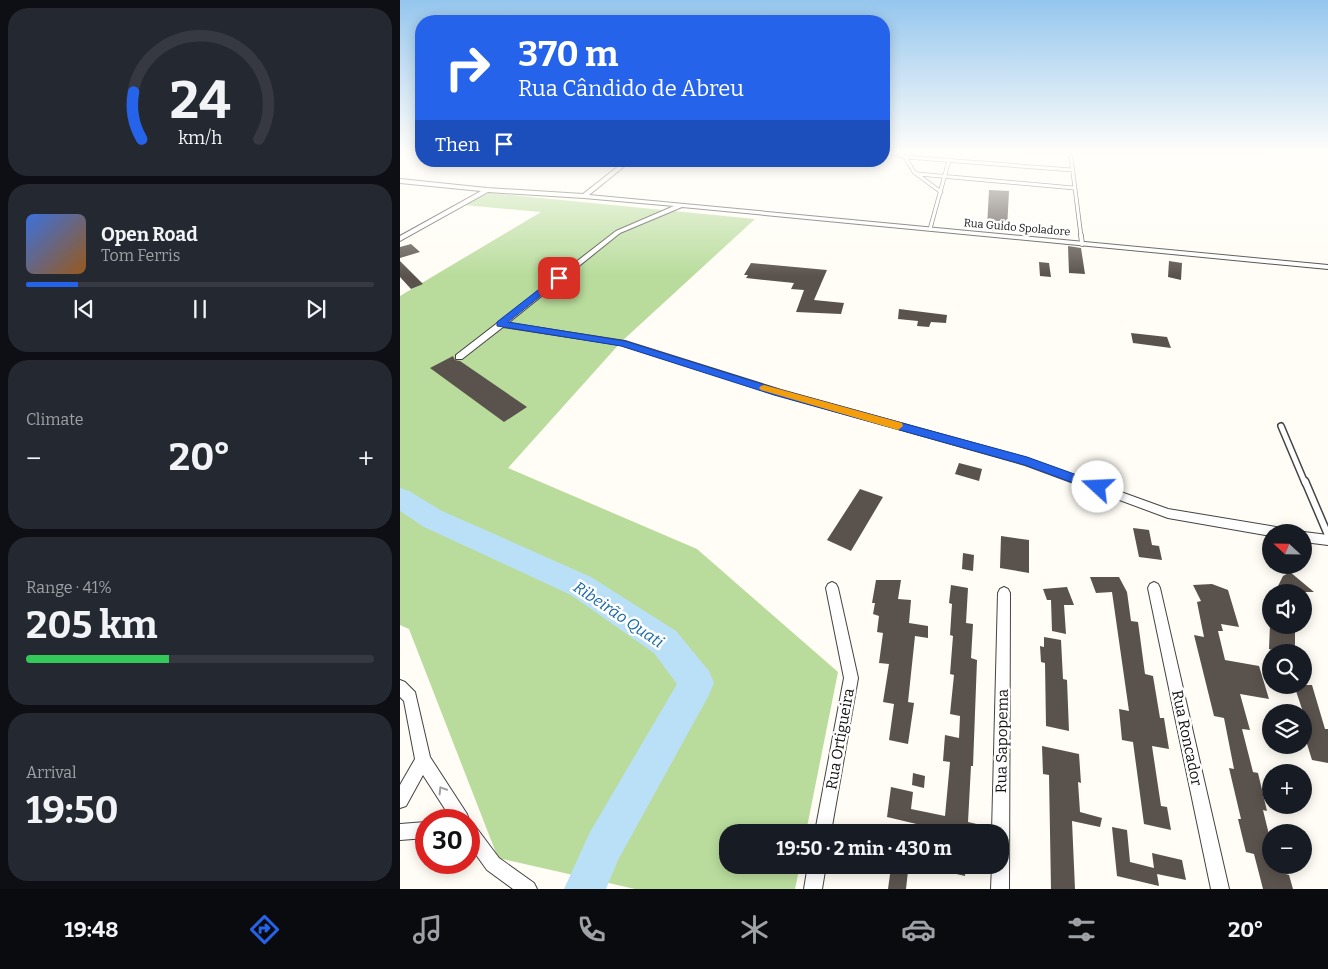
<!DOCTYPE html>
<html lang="en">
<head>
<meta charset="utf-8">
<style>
  :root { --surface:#171b24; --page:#242831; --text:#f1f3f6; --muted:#9ea1a6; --line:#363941; --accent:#2563eb }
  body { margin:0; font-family:Bitter,serif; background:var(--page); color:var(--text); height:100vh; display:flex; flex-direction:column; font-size:19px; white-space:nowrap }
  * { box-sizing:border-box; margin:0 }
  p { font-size:16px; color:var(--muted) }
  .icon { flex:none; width:28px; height:28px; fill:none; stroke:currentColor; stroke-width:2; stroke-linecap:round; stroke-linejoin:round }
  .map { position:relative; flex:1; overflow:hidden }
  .panel { display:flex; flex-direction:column; gap:8px; padding:8px; background:#0d0f14; width:400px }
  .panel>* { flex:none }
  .hud { position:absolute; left:15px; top:15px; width:475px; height:152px; border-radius:20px; box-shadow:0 2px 12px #0003; background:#2563eb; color:#fff; overflow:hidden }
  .needle { width:32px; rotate:292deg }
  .fabs { position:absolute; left:862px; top:524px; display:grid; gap:10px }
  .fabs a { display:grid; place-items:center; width:50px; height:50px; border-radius:50%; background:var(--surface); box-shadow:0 2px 12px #0003; font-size:25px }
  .speed { position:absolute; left:15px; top:809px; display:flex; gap:10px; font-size:25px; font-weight:700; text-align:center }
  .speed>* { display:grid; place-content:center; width:65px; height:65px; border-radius:50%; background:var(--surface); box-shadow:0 2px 12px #0003; line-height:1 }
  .speed .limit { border:8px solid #d22; background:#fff; color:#111 }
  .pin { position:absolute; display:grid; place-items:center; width:42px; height:42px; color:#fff; margin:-21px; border-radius:10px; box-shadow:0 2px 8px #0006 }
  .me { position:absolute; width:55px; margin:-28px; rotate:290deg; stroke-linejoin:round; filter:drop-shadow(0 0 4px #0008) }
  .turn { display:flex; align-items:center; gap:18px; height:105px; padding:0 20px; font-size:22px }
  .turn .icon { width:65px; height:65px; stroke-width:2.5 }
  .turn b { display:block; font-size:35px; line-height:42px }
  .then { display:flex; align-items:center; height:48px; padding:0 20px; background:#0003; gap:10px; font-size:19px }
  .big { font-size:38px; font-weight:700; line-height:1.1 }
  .panel .widget { flex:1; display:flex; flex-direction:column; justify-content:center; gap:8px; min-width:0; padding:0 18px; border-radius:20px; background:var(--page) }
  .panel .dial { align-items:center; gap:0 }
  .dial svg { height:130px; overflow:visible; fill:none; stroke:var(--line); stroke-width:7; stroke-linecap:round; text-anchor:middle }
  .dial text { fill:var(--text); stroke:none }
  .song { display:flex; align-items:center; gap:15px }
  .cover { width:60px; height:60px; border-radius:8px; background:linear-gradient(135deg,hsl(220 70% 55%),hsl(30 70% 35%)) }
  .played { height:5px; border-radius:2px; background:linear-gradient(90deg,var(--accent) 15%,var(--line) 15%) }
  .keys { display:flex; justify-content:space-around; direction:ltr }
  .heat { display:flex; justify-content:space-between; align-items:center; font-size:28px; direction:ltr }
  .charge { height:8px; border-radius:4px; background:linear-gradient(90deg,#34c759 41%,var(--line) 0) }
  .trip { position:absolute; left:319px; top:824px; width:290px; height:50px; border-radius:20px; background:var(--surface); box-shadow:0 2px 12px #0003; font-weight:700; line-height:50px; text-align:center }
  .tabs { display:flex; height:80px; justify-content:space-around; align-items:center; background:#090b0e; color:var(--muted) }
  .tabs .icon { width:35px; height:35px }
  .tabs .selected { color:var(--accent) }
  .tabs b { font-size:22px; color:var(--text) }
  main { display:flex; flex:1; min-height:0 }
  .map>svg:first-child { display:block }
  .forest { fill:#b9dc9c }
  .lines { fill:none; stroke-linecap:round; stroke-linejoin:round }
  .river { fill:#b9e0f7; fill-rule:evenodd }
  .building { fill:#5a524d }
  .service-far3-casing { stroke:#444; stroke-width:4.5 }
  .service-far2-casing { stroke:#444; stroke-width:5.5 }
  .service-far1-casing { stroke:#444; stroke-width:8 }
  .service-casing { stroke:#444; stroke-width:9 }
  .minor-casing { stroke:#444; stroke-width:2 }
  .service-far3 { stroke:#fff; stroke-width:3 }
  .service-far2 { stroke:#fff; stroke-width:4 }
  .service-far1 { stroke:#fff; stroke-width:5 }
  .service { stroke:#fff; stroke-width:6 }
  .minor { fill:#fff; fill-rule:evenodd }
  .oneway { stroke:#a0a0a0 }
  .route { fill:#2563eb; stroke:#184099 }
  .slow { fill:#f59e0b }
  .labels { text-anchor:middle; stroke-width:5; stroke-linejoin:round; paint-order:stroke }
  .far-street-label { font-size:11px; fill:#111; stroke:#fff }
  .near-street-label { font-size:15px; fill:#111; stroke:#fff }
  .near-water-label { font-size:16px; font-style:italic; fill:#1768a6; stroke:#fff }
</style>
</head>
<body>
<main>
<section class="panel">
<div class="widget dial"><svg viewBox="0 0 100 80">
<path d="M14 69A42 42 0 1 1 86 69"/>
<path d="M14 69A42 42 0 0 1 9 40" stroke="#2563eb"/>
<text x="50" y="56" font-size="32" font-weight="700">24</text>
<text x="50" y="72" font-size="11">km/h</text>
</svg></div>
<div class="widget">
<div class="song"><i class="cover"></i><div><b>Open Road</b><p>Tom Ferris</p></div></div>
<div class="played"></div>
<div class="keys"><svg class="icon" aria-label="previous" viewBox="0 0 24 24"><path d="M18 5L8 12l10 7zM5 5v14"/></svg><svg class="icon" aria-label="pause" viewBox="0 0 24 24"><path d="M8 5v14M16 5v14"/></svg><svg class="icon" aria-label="next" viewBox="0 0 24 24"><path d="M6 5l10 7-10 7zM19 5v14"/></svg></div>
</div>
<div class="widget"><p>Climate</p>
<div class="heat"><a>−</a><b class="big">20°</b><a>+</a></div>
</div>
<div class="widget"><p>Range · 41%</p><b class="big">205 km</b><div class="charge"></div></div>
<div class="widget"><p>Arrival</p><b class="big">19:50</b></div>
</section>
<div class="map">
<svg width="928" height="889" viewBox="0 0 928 889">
  <rect width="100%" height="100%" fill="#fffdf5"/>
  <path class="forest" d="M89 193 355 219 221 342 108 468 297 549 438 672 406 832H328V865H400L395 889H235L98 858 9 629 0 625V296L141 212 64 205Z"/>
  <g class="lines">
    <path class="river" d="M0 488 9 491 42 511 191 577 276 631 309 671 314 683 309 695 218 860 206 889H164L190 832 277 684 254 653 171 595 24 527 0 511Z"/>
  </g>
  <path class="building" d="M589 190 609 191 607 229 587 227Z
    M11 244 20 252 0 258V247Z
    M668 246 681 248 685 274 669 273Z
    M0 261 23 284 11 289 0 277Z
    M769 261 782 263 781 280 768 277Z
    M639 262 649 263 651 277 640 276Z
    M351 263 427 270 414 300 444 303 441 314 396 312 404 290 391 289 394 283 346 278 348 275H344Z
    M499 309 547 315 546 323 531 322 529 327 517 326 518 321 498 319Z
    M731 333 767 337 771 348 733 343Z
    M53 356 55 360 60 361 127 407 104 422 30 368Z
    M559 463 582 469 579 481 555 474Z
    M460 489 483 497 451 551 427 540Z
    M733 528 749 530 752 545 759 546 762 560 739 557Z
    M601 536 629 540V573L600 568Z
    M563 553 574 555 573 571 562 569Z
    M890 572 914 592H875L883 576Z
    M690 577H719L727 592 731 621 738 622 745 674 753 676 760 718H764L769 749 752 746 761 806 767 807 771 830 744 824 733 742 722 740 719 709 729 711 712 592 696 593Z
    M476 580H501L498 599 511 600 509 623 528 626V638L515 636 508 702 514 703 508 744 489 740 494 704 483 702 489 664 479 663 483 633 477 632 479 616 473 614 475 603H472Z
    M812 584 828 590 839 627 821 624 823 631H818L825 660 859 666 869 699 840 694 850 730 842 729 853 772 858 773 867 811 863 810 871 843V865H880L882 873 889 875 893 889H863L854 854 846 852 838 819H841L829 768 834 769 824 718 814 716 794 635 804 637 797 602 801 601 793 585Z
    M551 585 568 588 566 623 573 624 571 658 577 660 573 766H571L568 822 590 827V832H525V826L487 817 491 787 513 792 511 809 545 816 550 762 543 761 545 735 559 738 560 716 550 714 554 675 550 674 553 636 550 635 552 604 549 603Z
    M667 587 674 605H664L666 634 652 631 651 600H647L643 589Z
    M870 625H895V652H878L869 649Z
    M644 637 661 640 663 679 667 680 669 731 646 726 645 663 641 662 640 646 644 647Z
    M894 685H912L925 729H928V763L912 760 904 734 911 736Z
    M642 746 679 754 681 783 678 782 680 812 702 818 700 827 672 821 675 889H651L649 775 643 774Z
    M513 773 525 776 524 788 512 785Z
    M712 827 727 830 730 862 754 868 752 853 782 860 786 880 757 874 759 886 717 876Z
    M536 865H566L565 876 535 869Z
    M491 867 508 871 506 889H488Z"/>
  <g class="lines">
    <defs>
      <path id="service-far3" d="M487 152 505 157 514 172 541 192
        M666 152 671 157 681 236
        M505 157 672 170
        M518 174 674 188
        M530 229 549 160"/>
      <path id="service-far2" d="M681 235 682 244"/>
      <path id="service-far1" d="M881 426 905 483"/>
      <path id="service" d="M905 481 928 535"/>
      <path id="minor" d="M225 161H231L189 195 928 265V269L282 207 220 233 108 323 225 341 381 390 627 458 768 509 876 527 880 529 882 532H871V536L768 518 625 465 375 394 221 345 103 327 62 359H56V355L216 231 274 206 184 198 88 192 0 241V236L81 191 0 183V179L87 188 183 194Z
        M903 532H904L928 535V545L904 542Z
        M432 582 436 584 438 588 458 678 431 832H415L444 678 426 588 428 584Z
        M754 582 758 584 760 588 829 889H811L748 588 750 584Z
        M604 587 608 589 610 593 609 889H591L592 865H600V832H592L598 593 600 589Z
        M0 680 5 682 15 692 30 757 67 814 69 820V821L52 820 23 775 6 806 0 808V785L15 759 4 701 0 697Z
        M26 822V838L0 840V824Z
        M69 824 75 826 99 858 134 883 137 889H113L87 870 69 845Z
        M408 865H426L422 889H404Z"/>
    </defs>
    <use href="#service-far3" class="service-far3-casing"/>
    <use href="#service-far2" class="service-far2-casing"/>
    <use href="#service-far1" class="service-far1-casing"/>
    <use href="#service" class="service-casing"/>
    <use href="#minor" class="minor-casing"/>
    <use href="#service-far3" class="service-far3"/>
    <use href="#service-far2" class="service-far2"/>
    <use href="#service-far1" class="service-far1"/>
    <use href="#service" class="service"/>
    <use href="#minor" class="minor"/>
  </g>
  <defs><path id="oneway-chevron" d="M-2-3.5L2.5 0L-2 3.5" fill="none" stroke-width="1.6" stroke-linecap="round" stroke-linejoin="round" transform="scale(1.25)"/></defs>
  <use class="oneway" href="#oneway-chevron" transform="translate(42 790) rotate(-122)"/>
  <linearGradient id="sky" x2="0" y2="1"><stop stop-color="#95c6ee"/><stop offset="0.55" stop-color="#fffefa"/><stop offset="1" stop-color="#fffefa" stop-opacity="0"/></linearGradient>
  <rect width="928" height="276" fill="url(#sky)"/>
  <path class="route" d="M156 276 163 278 108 322 225 341 381 390 627 457 702 484 704 487 702 491 698 492 625 465 374 395 221 346 97 326V322Z"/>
  <path class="slow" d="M364 385 502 423 503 426 498 430 361 390 359 388 361 386Z"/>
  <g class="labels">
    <g class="far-street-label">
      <text transform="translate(617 227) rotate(5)" y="4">Rua Guido Spoladore</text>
    </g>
    <g class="near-street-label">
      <text transform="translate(787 738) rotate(78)" y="5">Rua Roncador</text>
      <text transform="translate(440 739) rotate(-80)" y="5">Rua Ortigueira</text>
      <text transform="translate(602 741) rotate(-89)" y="5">Rua Sapopema</text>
    </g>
    <g class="near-water-label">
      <text transform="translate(219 614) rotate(34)" y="6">Ribeirão Quati</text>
    </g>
  </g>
</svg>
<div class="fabs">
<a><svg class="needle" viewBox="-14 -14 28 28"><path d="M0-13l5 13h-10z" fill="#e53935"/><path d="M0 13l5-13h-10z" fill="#9ea1a6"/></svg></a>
<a><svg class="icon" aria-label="sound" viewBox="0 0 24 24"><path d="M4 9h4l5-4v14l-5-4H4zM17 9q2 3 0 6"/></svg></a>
<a><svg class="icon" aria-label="search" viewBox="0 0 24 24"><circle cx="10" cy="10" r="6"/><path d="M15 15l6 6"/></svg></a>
<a><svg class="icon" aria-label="layers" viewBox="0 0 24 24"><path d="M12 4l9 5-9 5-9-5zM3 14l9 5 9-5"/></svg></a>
<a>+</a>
<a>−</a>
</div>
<div class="speed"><div class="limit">30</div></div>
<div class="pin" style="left:159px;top:278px;background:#d93025"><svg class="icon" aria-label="arrive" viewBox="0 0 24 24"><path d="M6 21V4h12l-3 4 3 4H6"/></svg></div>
<svg class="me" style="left:698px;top:487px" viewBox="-20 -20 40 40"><circle r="19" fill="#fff"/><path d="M0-13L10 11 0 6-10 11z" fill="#2563eb"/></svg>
<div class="trip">19:50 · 2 min · 430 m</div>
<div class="hud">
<div class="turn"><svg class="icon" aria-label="right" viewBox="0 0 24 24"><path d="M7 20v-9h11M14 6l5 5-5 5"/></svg><div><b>370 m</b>Rua Cândido de Abreu</div></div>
<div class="then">Then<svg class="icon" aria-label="arrive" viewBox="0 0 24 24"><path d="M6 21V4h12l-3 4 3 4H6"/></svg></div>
</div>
</div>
</main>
<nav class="tabs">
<b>19:48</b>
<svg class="icon selected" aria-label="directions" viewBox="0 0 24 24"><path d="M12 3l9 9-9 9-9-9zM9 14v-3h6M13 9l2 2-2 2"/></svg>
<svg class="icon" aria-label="music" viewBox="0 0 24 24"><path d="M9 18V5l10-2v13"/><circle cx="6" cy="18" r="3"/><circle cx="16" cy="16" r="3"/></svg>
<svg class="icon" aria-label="phone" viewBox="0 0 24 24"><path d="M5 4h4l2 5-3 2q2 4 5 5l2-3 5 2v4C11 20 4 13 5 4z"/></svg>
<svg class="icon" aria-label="climate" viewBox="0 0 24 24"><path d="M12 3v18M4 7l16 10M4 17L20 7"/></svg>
<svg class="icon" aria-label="car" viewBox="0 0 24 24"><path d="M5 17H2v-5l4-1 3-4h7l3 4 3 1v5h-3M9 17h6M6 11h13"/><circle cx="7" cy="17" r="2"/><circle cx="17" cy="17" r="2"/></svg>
<svg class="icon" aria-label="filters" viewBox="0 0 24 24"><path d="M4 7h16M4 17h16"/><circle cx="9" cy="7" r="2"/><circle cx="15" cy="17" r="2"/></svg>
<b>20°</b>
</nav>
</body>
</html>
